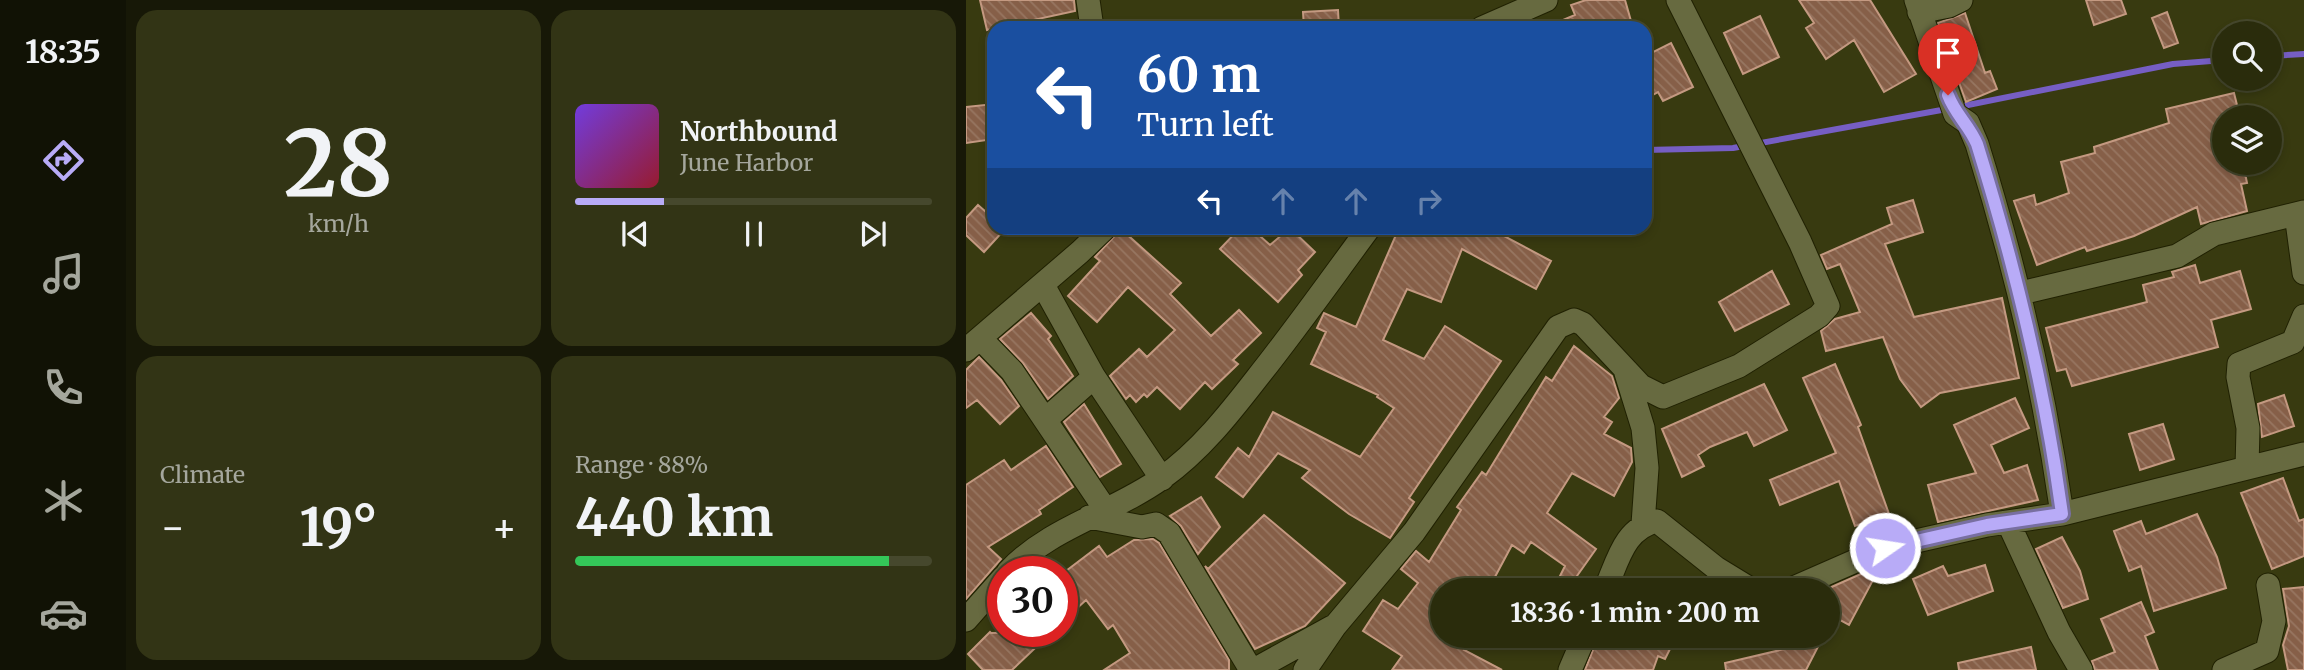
<!DOCTYPE html>
<html lang="en">
<head>
<meta charset="utf-8">
<style>
  :root { --surface:#2a2c0c; --page:#323415; --text:#f1f3f6; --muted:#a5a79d; --line:#46482d; --accent:#b8abf7 }
  body { margin:0; font-family:Merriweather,serif; background:var(--page); color:var(--text); height:100vh; display:flex; flex-direction:column; font-size:26px; white-space:nowrap }
  * { box-sizing:border-box; margin:0 }
  p { font-size:23px; color:var(--muted) }
  .icon { flex:none; width:38px; height:38px; fill:none; stroke:currentColor; stroke-width:2; stroke-linecap:round; stroke-linejoin:round }
  .map { position:relative; flex:1; overflow:hidden }
  .sheet { display:flex; flex-direction:column; gap:10px; padding:10px; background:#171807; width:840px }
  .sheet>* { flex:none }
  .banner { position:absolute; left:21px; top:21px; width:665px; height:214px; border-radius:21px; box-shadow:0 4px 10px #0003,0 0 0 2px var(--line); background:#1a4fa0; color:#fff; overflow:hidden }
  .fabs { position:absolute; left:1246px; top:21px; display:grid; gap:14px }
  .fabs a { display:grid; place-items:center; width:70px; height:70px; border-radius:50%; background:var(--surface); box-shadow:0 4px 10px #0003,0 0 0 2px var(--line); font-size:35px }
  .speed { position:absolute; left:21px; top:556px; display:flex; gap:14px; font-size:35px; font-weight:700; text-align:center }
  .speed>* { display:grid; place-content:center; width:91px; height:91px; border-radius:50%; background:var(--surface); box-shadow:0 4px 10px #0003,0 0 0 2px var(--line); line-height:1 }
  .speed .limit { border:10px solid #d22; background:#fff; color:#111 }
  .pin { position:absolute; display:grid; place-items:center; width:60px; height:60px; color:#fff; margin:-72px -30px; border-radius:50% 50% 50% 0; rotate:-45deg; box-shadow:0 0 7px #0007 }
  .pin .icon { rotate:45deg }
  .me { position:absolute; width:77px; margin:-38px; rotate:77deg; stroke-linejoin:round; filter:drop-shadow(0 0 5px #0008) }
  .turn { display:flex; align-items:center; gap:24px; height:147px; padding:0 35px; font-size:32px }
  .turn .icon { width:91px; height:91px; stroke-width:2.5 }
  .turn b { display:block; font-size:49px; line-height:60px }
  .lanes { display:flex; align-items:center; height:66px; padding:0 35px; background:#0003; justify-content:center; gap:35px; direction:ltr }
  .lanes .off { opacity:.35 }
  .big { font-size:52px; font-weight:700; line-height:1.1 }
  .sheet .card { flex:1; display:flex; flex-direction:column; justify-content:center; gap:10px; min-width:0; padding:0 24px; border-radius:21px; background:var(--page) }
  .sheet .dial { align-items:center; gap:0 }
  .dial b { font-size:91px; line-height:1 }
  .song { display:flex; align-items:center; gap:21px }
  .cover { width:84px; height:84px; border-radius:10px; background:linear-gradient(135deg,hsl(260 70% 55%),hsl(350 70% 35%)) }
  .played { height:7px; border-radius:4px; background:linear-gradient(90deg,var(--accent) 25%,var(--line) 25%) }
  .keys { display:flex; justify-content:space-around; direction:ltr }
  .heat { display:flex; justify-content:space-between; align-items:center; font-size:38px; direction:ltr }
  .charge { height:10px; border-radius:5px; background:linear-gradient(90deg,#34c759 88%,var(--line) 0) }
  .sheet .tiles { flex:1; display:grid; gap:10px; grid-template-columns:repeat(2,1fr) }
  .trip { position:absolute; left:464px; top:578px; width:410px; height:70px; border-radius:35px; background:var(--surface); box-shadow:0 4px 10px #0003,0 0 0 2px var(--line); font-weight:700; line-height:70px; text-align:center }
  main { display:flex; flex:1; min-height:0 }
  .menu { display:flex; flex-direction:column; width:126px; justify-content:space-around; align-items:center; background:#111205; color:var(--muted) }
  .menu .icon { width:49px; height:49px }
  .menu .selected { color:var(--accent) }
  .menu b { font-size:32px; color:var(--text) }
  .map>svg:first-child { display:block }
  .lines { fill:none; stroke-linecap:round; stroke-linejoin:round }
  .stream { stroke:#765ec4; stroke-width:6 }
  .building { fill:url(#building-back-hatch); stroke:#c49981; stroke-width:2 }
  .minor-casing { stroke:#202102; stroke-width:25 }
  .minor { stroke:#676a40; stroke-width:23 }
  .route-casing { stroke:#786fa1; stroke-width:18 }
  .route { stroke:#b8abf7; stroke-width:12 }
</style>
</head>
<body>
<main>
<nav class="menu">
<b>18:35</b>
<svg class="icon selected" aria-label="directions" viewBox="0 0 24 24"><path d="M12 3l9 9-9 9-9-9zM9 14v-3h6M13 9l2 2-2 2"/></svg>
<svg class="icon" aria-label="music" viewBox="0 0 24 24"><path d="M9 18V5l10-2v13"/><circle cx="6" cy="18" r="3"/><circle cx="16" cy="16" r="3"/></svg>
<svg class="icon" aria-label="phone" viewBox="0 0 24 24"><path d="M5 4h4l2 5-3 2q2 4 5 5l2-3 5 2v4C11 20 4 13 5 4z"/></svg>
<svg class="icon" aria-label="climate" viewBox="0 0 24 24"><path d="M12 3v18M4 7l16 10M4 17L20 7"/></svg>
<svg class="icon" aria-label="car" viewBox="0 0 24 24"><path d="M5 17H2v-5l4-1 3-4h7l3 4 3 1v5h-3M9 17h6M6 11h13"/><circle cx="7" cy="17" r="2"/><circle cx="17" cy="17" r="2"/></svg>
</nav>
<section class="sheet">
<div class="tiles">
<div class="card dial"><b>28</b><p>km/h</p></div>
<div class="card">
<div class="song"><i class="cover"></i><div><b>Northbound</b><p>June Harbor</p></div></div>
<div class="played"></div>
<div class="keys"><svg class="icon" aria-label="previous" viewBox="0 0 24 24"><path d="M18 5L8 12l10 7zM5 5v14"/></svg><svg class="icon" aria-label="pause" viewBox="0 0 24 24"><path d="M8 5v14M16 5v14"/></svg><svg class="icon" aria-label="next" viewBox="0 0 24 24"><path d="M6 5l10 7-10 7zM19 5v14"/></svg></div>
</div>
<div class="card"><p>Climate</p>
<div class="heat"><a>−</a><b class="big">19°</b><a>+</a></div>
</div>
<div class="card"><p>Range · 88%</p><b class="big">440 km</b><div class="charge"></div></div>
</div>
</section>
<div class="map">
<svg width="1338" height="670" viewBox="0 0 1338 670">
  <defs>
    <pattern id="building-back-hatch" width="6" height="6" patternUnits="userSpaceOnUse" patternTransform="scale(1.75)"><rect width="6" height="6" fill="#865f48"/><path d="M-1 5l2 2M0 0l6 6M5-1l2 2" fill="none" stroke="#977661"/></pattern>
  </defs>
  <rect width="100%" height="100%" fill="#383a10"/>
  <g class="lines">
    <path class="stream" d="M1304 56 1338 54
      M992 107 1207 64 1258 60
      M679 150 767 148 981 109"/>
  </g>
  <path class="building" d="M14 0H108L109 11 21 30Z
    M620 0H659L667 28H578L609 15 605 5Z
    M833 0H904L950 74 918 92 888 40 860 59 840 28 848 23Z
    M1120 0H1155L1160 14 1128 25Z
    M372 10 373 28H338L337 12Z
    M1201 12 1212 43 1198 48 1186 18Z
    M999 13 1019 73 1024 71 1031 89 1000 102 972 23Z
    M794 16 813 57 777 74 758 33Z
    M705 43 727 87 697 101 692 92 679 99V56Z
    M1268 93 1274 117H1258V163H1277L1281 183 1275 184 1281 211 1235 224 1231 207 1168 236 1121 251 1119 247 1071 265 1048 201 1068 195 1070 205 1103 193 1095 162 1129 153 1128 147 1203 123 1200 109Z
    M28 104V139L0 143V107Z
    M947 200 957 232 919 244 948 317 1036 298 1053 378 974 393 955 407 934 379 917 337 860 351 855 331 869 319 894 312 874 264 861 269 855 255 926 224 921 208Z
    M12 205 28 219V228L39 229 18 252 0 235V218Z
    M274 228H285L304 245 324 228 349 252 332 270 336 275 312 302 254 249Z
    M433 228H523L585 261 570 289 496 249 475 302 441 289 417 340 458 359 479 326 535 361 443 498 448 502 424 538 383 514 336 478 344 470 312 453 277 497 250 477 272 448 283 457 307 412 394 457 428 408 411 397 412 395 345 364 360 332 351 328 358 313 390 327Z
    M155 229 215 283 204 294 245 336 273 310 295 333 267 360 272 364 246 389 239 382 214 409 191 387 181 397 178 394 170 402 164 395 160 399 144 376 173 349 181 357 209 330 162 287 131 322 102 296 134 261 129 257Z
    M1229 265 1234 283 1274 271 1285 309 1245 320 1252 347 1106 386 1100 369 1091 371 1080 328 1181 302 1177 285 1208 277 1206 272Z
    M806 271 823 304 769 331 753 302Z
    M65 313 85 336 82 339 107 376 82 399 57 363 34 339Z
    M608 346 646 376 653 398 638 417 646 422 638 434 665 448 666 462 648 496 606 473 581 513 630 549 601 590H587L599 566 565 542 558 553 546 545 522 590H476V635H510L498 650 536 670H426L436 656 397 631 417 600 432 609 452 583 435 569 450 551 463 562 495 510 491 507 516 472 520 475 580 377 586 381Z
    M13 357 35 380 53 406 34 424 11 400 0 408V370Z
    M869 364 895 425 892 427 923 514 889 526 873 481 814 505 804 480 870 453 837 378Z
    M798 384 821 430 788 446 781 432 744 447 732 455 738 466 716 477 696 429Z
    M1318 395 1328 426 1296 437 1292 404Z
    M1049 398 1063 428 1025 445 1038 473 1061 465 1072 500 972 522 962 485 1010 473 988 425Z
    M118 404 155 464 134 477 98 422Z
    M1197 424 1208 459 1174 470 1163 434Z
    M80 446 107 487 73 510 75 514 22 547 35 559 0 599V485L38 460 45 470Z
    M1317 478 1333 521 1338 519V556L1306 569 1275 493Z
    M235 497 254 527 232 554 215 526 204 516Z
    M1231 514 1251 557 1260 588 1188 611 1175 566 1163 571 1148 531 1175 521 1180 534Z
    M298 515 379 583 339 626 289 649 239 566 242 569Z
    M1096 537 1114 571 1122 599 1097 608 1070 549Z
    M187 539 193 543 263 660V670H138L164 653 147 625 142 629 120 600 96 622V574L133 546 141 557 168 540Z
    M915 565 883 625 861 613V589Z
    M1019 565 1027 591 962 615 947 579 977 566 982 576Z
    M1338 587V670H1322L1317 645 1323 626 1317 589Z
    M1175 602 1188 632 1179 636 1192 670H1129L1126 661 1149 652 1135 619Z
    M24 632 25 633 86 632 46 670H17L2 654Z
    M633 635H711L699 659 692 656 687 670H619Z
    M798 635H858L840 670H760L759 663 823 648Z
    M1065 647 1070 670H993L992 663Z"/>
  <g class="lines">
    <defs>
      <path id="minor" d="M122 0 126 28
        M950 0 989 114 1002 123 1011 144C1049 266 1078 387 1096 514
        M953 12 983 6 995 0
        M516 28 580 0
        M1330 214 1338 273
        M77 285 128 377 196 479
        M1055 293 1211 256 1248 234 1338 212
        M14 338 46 371 139 509
        M0 350 114 252 139 228
        M660 373 677 428 681 468 677 524
        M79 420 128 377
        M1281 468 1282 428 1272 377 1273 364 1327 342 1338 316
        M123 517 176 527 190 524 203 533 285 670
        M1042 522 1093 632 1115 670
        M42 572C84 527 147 513 196 478 234 451 263 414 291 378 330 329 366 278 403 228
        M639 590C652 561 658 528 691 521L750 568 786 590
        M823 590 919 548 1021 525 1096 514 1338 454
        M0 620 37 578
        M288 670 366 627
        M339 670 369 626 448 532 592 327 608 320 617 324 675 386 697 397 773 366 853 316 862 306 834 242 712 0
        M604 670 619 635
        M1258 670 1301 651 1308 621 1302 585"/>
    </defs>
    <use href="#minor" class="minor-casing"/>
    <use href="#minor" class="minor"/>
  </g>
  <g class="lines">
    <defs>
      <path id="route" d="M919 548 1021 525 1096 514C1079 387 1049 266 1011 144 1003 125 989 114 982 95"/>
    </defs>
    <use href="#route" class="route-casing"/>
    <use href="#route" class="route"/>
  </g>
</svg>
<div class="fabs">
<a><svg class="icon" aria-label="search" viewBox="0 0 24 24"><circle cx="10" cy="10" r="6"/><path d="M15 15l6 6"/></svg></a>
<a><svg class="icon" aria-label="layers" viewBox="0 0 24 24"><path d="M12 4l9 5-9 5-9-5zM3 14l9 5 9-5"/></svg></a>
</div>
<div class="speed"><div class="limit">30</div></div>
<div class="pin" style="left:982px;top:95px;background:#d93025"><svg class="icon" aria-label="arrive" viewBox="0 0 24 24"><path d="M6 21V4h12l-3 4 3 4H6"/></svg></div>
<svg class="me" style="left:919px;top:548px" viewBox="-20 -20 40 40"><circle r="17" fill="#b8abf7" stroke="#fff" stroke-width="3"/><path d="M0-11L8 9 0 5-8 9z" fill="#fff"/></svg>
<div class="trip">18:36 · 1 min · 200 m</div>
<div class="banner">
<div class="turn"><svg class="icon" aria-label="left" viewBox="0 0 24 24"><path d="M17 20v-9H6M10 6l-5 5 5 5"/></svg><div><b>60 m</b>Turn left</div></div>
<div class="lanes"><svg class="icon" aria-label="left" viewBox="0 0 24 24"><path d="M17 20v-9H6M10 6l-5 5 5 5"/></svg><svg class="icon off" aria-label="ahead" viewBox="0 0 24 24"><path d="M12 20V5M6 11l6-6 6 6"/></svg><svg class="icon off" aria-label="ahead" viewBox="0 0 24 24"><path d="M12 20V5M6 11l6-6 6 6"/></svg><svg class="icon off" aria-label="right" viewBox="0 0 24 24"><path d="M7 20v-9h11M14 6l5 5-5 5"/></svg></div>
</div>
</div>
</main>
</body>
</html>
